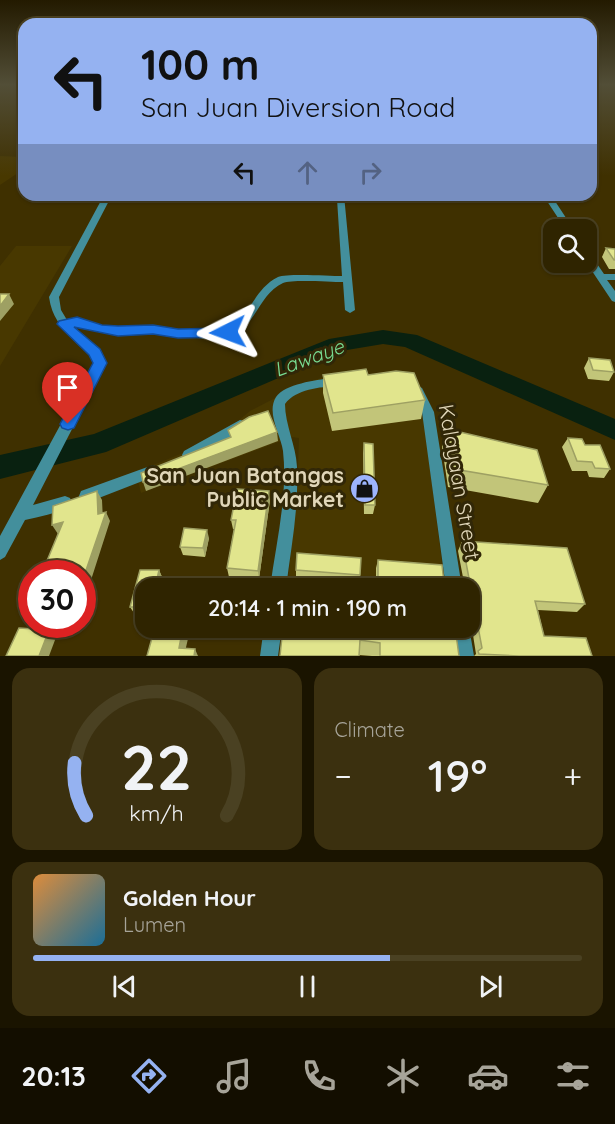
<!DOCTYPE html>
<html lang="en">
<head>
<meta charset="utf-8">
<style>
  :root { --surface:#2f2400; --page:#3b300f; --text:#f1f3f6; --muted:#a7a499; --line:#4a4122; --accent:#95b2f1 }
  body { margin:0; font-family:Quicksand,sans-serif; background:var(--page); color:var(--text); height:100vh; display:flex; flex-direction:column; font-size:22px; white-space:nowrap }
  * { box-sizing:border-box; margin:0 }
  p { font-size:20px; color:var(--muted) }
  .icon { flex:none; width:33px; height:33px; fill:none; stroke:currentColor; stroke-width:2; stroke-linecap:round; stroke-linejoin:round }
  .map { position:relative; height:656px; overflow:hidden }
  .panel { display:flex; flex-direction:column; gap:12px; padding:12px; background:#1a1400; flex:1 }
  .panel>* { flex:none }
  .top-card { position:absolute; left:18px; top:18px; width:579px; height:183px; border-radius:18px; box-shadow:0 2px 4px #0004,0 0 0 2px var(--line); background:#95b2f1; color:#111; overflow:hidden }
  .tools { position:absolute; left:543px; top:219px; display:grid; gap:12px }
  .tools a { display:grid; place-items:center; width:54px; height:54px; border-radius:12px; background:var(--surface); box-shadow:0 2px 4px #0004,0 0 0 2px var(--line); font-size:30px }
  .speed { position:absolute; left:18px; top:560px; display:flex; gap:12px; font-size:30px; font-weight:700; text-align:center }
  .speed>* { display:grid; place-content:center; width:78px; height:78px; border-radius:50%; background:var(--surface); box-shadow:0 2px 4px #0004,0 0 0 2px var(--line); line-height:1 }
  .speed .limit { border:9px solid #d22; background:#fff; color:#111 }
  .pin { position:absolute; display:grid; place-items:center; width:51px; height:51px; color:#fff; margin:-62px -26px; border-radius:50% 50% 50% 0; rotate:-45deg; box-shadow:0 0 6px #0007 }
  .pin .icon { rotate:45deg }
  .me { position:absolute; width:66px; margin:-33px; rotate:267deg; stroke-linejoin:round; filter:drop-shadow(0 0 4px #0008) }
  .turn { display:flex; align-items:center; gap:21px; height:126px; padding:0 24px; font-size:27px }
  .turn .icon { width:78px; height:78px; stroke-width:2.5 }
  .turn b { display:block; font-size:42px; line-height:51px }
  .lanes { display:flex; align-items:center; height:57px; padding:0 24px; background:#0003; justify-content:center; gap:30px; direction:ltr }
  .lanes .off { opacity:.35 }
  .big { font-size:45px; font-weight:600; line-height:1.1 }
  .panel .widget { flex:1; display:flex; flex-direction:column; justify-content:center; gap:9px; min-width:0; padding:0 21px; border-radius:18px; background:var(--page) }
  .panel .dial { align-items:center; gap:0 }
  .dial svg { height:156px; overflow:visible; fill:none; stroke:var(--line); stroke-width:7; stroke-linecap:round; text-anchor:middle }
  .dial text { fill:var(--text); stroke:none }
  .song { display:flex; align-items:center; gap:18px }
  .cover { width:72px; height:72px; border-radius:9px; background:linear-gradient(135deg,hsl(30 70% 55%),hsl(200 70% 35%)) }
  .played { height:6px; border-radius:3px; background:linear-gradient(90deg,var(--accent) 65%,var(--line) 65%) }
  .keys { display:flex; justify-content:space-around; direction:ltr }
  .heat { display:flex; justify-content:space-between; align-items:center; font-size:33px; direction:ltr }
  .panel .tiles { flex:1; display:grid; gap:12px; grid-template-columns:1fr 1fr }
  .widget:last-child { grid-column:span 2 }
  .trip { position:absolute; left:135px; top:578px; width:345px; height:60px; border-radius:18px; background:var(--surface); box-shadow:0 2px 4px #0004,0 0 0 2px var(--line); font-weight:600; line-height:60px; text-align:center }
  .tabs { display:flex; height:96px; justify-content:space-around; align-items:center; background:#130e00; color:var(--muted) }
  .tabs .icon { width:42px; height:42px }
  .tabs .selected { color:var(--accent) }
  .tabs b { font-size:27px; color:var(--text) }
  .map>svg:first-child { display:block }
  .built { fill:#483800 }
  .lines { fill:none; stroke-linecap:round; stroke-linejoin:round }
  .river { fill:#092110; fill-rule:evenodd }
  .minor { fill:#438f9c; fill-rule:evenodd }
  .wall { fill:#c2c579 }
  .shaded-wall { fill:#9ea063 }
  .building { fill:#e1e58d; stroke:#9ea063; stroke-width:1.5 }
  .route { fill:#1a73e8; stroke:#114b97; stroke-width:1.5 }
  .labels { text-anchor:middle; stroke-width:6; stroke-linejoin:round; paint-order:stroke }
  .water-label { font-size:20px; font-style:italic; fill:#79dd93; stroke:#312707 }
  .near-poi-label { font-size:21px; font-weight:bold; fill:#e0d6b8; stroke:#312707; text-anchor:end }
  .near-street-label { font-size:21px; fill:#e0d6b8; stroke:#312707 }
</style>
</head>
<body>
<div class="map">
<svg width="615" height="656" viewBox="0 0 615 656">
  <rect width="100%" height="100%" fill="#3f3000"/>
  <path class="built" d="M0 156 24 157V169L0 185Z
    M16 246H72L0 366V266Z
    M330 375 409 382 424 420 445 588H287L297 496 299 438 292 437 141 493 136 472 198 447 231 427 250 411 300 385Z"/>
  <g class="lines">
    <path class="river" d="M383 330 417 335 615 419V440L405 347 383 344 341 351 106 452 0 479V455L94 434 329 339Z"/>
    <path class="minor" d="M104 195H112L59 297 61 310 67 320C82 318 93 325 108 326 123 328 138 325 154 326 173 327 193 333 213 331 252 327 248 292 278 277 287 273 330 276 342 276L337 199 299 200 284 195H344L355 310 350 313 345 310 343 282C331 282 292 279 283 283 258 294 256 329 228 336 203 342 179 335 155 333 139 331 124 335 108 333 97 332 84 325 73 326 86 338 100 346 106 363L33 505 65 496 70 498 72 503 70 508C55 513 40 517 25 520L5 557 0 560V536L94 363C85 334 55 338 49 297Z
      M543 195H551L574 230H566Z
      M586 251 589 252 604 274H615V280H607L615 291V302L612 301 586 262Z
      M331 378 341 379 343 382 341 385 337 386C320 387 296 389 285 404 285 425 296 445 297 467 299 508 291 548 286 588H270C276 543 288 496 283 451 281 435 266 413 276 397 285 384 316 380 331 378Z
      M418 386 422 388 434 412 462 588H446L422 412 412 391 414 388Z
      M240 420 244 421 246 425 244 429 194 459 189 461 184 459 182 455 184 451Z
      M153 465 158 467 160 471 158 475 86 503 81 501 79 496 81 491Z
      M264 627H282L278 656H260Z
      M451 627H469L474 656H456Z"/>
  </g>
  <path class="wall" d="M606 248 615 249V269H609L602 257Z
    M589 358 614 372 609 381 588 379 584 368Z
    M323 375H368L425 400 421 419 332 431 323 393Z
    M447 429 548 485 538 503 448 487 442 447Z
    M568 438 585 445 610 469 604 478 589 477 587 471H572L562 447Z
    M364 443 375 505 373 514H364L363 453Z
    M270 500 259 579 229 577 227 568 234 529H233L231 520Z
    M209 538 205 557 183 555 180 547Z
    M462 541 585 604 577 612 538 610 544 636 592 656H474L476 654 470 616V588H465L458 551Z
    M378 560 444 583 442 588H400L376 586V568Z
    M159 570 162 577 159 588H146V613H134L130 607Z
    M296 570 360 575 359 583 296 579Z
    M36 624H67L65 632H58L34 629Z
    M283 627 459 656H372L359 655Z"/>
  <path class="shaded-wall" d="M9 294 14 304 0 321V306Z
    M277 432 278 441 146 491 143 482Z
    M97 491 102 500 103 521 106 512 110 521 82 608V582L98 514Z
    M269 491 270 500 259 579 258 571Z
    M63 522 58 534 52 525Z
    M207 530 209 538 205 557 203 548Z
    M159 570 162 577 159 588H155Z
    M58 624H67L65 632 58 625Z
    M51 625 58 632 49 656H39Z
    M183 627H188L190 630 184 656 179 648Z
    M195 649 198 656H194Z"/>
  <path class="building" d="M606 248 615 249V260H614Z
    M0 294H9L0 306Z
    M589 358 610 360 614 372 593 370Z
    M366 369 368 375 396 371 414 373 425 400 333 413 323 375Z
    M268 411 277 432 143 482 141 473 231 437 228 430 249 417Z
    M447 429 537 450 548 485 454 469Z
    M568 438 582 439 585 445H600L610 469 595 468 592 462 577 461Z
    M364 443 373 444 375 505H365Z
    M237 489 269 491 258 571 227 568 236 520H231Z
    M97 491 98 514 106 512 82 582V573H42L63 522 52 525 53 506Z
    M184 528 207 530 203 548 180 547Z
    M462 541 567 548 585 604 535 601 544 636 586 638 592 656H519L479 654 478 651 482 648Z
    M297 553 361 558 360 575 296 570Z
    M378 560 442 565 444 583 378 578Z
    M140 570H159L155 588H146V607H130Z
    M36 624H58L51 625 39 656H6L19 628 34 629Z
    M155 627H183L179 648 195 649 194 656H147Z
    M283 627H455L459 656H380V643L360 640 359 656H280Z"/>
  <linearGradient id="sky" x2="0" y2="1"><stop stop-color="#231a00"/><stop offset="0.48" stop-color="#524e37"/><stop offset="1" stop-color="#524e37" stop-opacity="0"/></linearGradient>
  <rect width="615" height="176" fill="url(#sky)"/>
  <path class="route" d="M77 317 102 325 118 326 153 325 178 329 228 328 235 332 228 337 178 338 153 334 118 336 74 327 100 349 107 363 74 428 68 430 62 428 60 424 93 363 89 355 57 324 59 321Z"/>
  <defs>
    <symbol id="shop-disc" viewBox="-11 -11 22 22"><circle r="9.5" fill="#9db4fd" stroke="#312707"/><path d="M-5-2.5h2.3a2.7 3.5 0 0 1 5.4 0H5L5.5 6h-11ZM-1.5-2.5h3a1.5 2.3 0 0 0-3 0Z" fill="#111"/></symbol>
  </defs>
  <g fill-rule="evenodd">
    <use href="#shop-disc" x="348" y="472" width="33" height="33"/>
  </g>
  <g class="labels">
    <g class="water-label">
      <text transform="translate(309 358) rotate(-20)" y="7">Lawaye</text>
    </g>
    <g class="near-poi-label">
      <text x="344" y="483">San Juan Batangas<tspan x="344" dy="24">Public Market</tspan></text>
    </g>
    <g class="near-street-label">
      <text transform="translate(459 482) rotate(80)" y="7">Kalayaan Street</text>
    </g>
  </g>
</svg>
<div class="tools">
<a><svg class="icon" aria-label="search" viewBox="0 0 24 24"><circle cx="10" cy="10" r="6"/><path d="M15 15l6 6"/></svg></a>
</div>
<div class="speed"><div class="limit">30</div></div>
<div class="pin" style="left:68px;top:424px;background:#d93025"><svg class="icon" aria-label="arrive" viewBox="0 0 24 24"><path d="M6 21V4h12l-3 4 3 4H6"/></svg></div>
<svg class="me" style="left:228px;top:332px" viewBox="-20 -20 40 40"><path d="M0-17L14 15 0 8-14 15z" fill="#1a73e8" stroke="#fff" stroke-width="4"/></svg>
<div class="trip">20:14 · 1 min · 190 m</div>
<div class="top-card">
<div class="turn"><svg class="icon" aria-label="left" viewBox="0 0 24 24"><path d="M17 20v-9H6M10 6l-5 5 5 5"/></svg><div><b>100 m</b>San Juan Diversion Road</div></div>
<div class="lanes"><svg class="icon" aria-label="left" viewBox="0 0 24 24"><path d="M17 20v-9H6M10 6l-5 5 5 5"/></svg><svg class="icon off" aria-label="ahead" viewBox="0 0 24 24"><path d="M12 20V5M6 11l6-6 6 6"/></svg><svg class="icon off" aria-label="right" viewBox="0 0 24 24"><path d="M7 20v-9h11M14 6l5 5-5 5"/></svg></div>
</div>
</div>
<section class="panel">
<div class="tiles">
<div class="widget dial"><svg viewBox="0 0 100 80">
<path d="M14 69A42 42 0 1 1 86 69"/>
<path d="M14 69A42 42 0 0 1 8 42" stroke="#95b2f1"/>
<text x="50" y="56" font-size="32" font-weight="700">22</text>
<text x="50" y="72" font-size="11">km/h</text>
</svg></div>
<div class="widget"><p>Climate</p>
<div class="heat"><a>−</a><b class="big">19°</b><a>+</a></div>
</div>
<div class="widget">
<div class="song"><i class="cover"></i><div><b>Golden Hour</b><p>Lumen</p></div></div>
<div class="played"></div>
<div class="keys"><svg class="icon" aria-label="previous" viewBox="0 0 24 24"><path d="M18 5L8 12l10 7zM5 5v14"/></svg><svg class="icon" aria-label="pause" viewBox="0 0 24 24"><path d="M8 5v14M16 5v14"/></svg><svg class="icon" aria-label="next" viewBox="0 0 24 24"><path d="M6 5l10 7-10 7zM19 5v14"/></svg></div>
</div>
</div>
</section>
<nav class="tabs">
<b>20:13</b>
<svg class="icon selected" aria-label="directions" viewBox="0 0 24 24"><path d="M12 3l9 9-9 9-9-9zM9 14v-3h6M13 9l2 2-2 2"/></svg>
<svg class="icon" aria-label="music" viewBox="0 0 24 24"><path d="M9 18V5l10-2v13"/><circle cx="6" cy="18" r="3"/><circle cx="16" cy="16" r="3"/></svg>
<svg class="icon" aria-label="phone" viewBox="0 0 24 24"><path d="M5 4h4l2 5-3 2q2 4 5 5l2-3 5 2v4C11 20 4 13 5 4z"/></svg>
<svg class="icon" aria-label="climate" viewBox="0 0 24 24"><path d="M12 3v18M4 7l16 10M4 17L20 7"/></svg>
<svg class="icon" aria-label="car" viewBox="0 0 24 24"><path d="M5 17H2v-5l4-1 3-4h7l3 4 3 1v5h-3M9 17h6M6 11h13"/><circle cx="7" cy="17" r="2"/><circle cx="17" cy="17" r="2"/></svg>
<svg class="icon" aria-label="filters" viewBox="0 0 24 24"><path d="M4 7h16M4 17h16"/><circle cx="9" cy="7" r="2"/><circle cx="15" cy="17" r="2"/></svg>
</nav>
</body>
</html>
